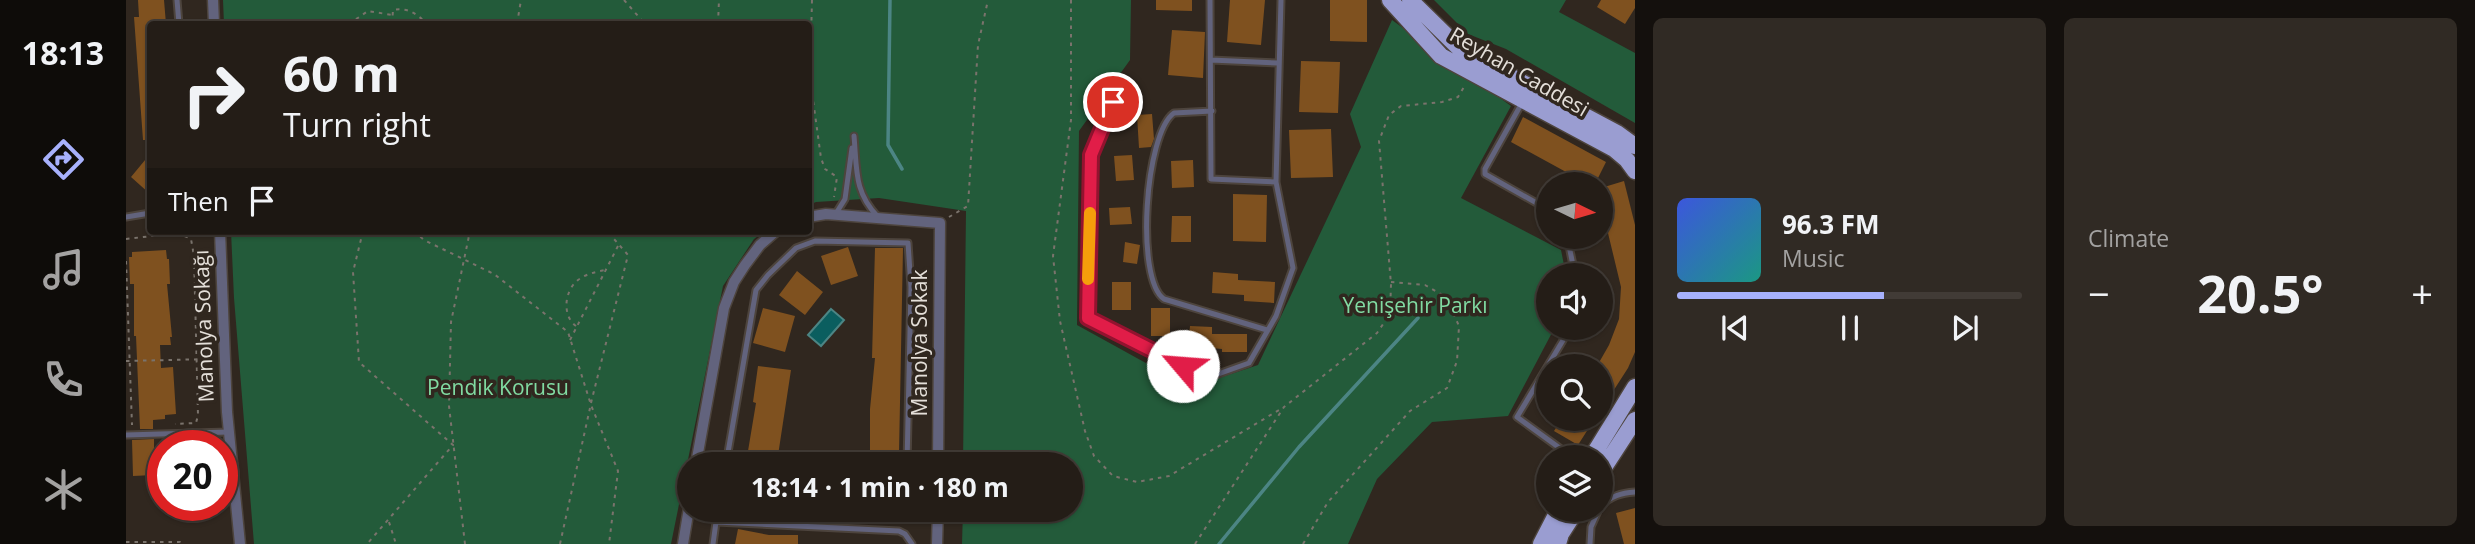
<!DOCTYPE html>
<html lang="en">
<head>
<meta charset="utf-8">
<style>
  :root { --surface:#241d17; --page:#302a24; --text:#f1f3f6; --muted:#a3a2a1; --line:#413b36; --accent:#a7b1fc }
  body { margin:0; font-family:"Open Sans",sans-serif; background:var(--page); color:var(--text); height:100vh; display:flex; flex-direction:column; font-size:26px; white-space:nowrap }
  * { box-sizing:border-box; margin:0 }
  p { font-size:23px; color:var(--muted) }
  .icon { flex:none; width:38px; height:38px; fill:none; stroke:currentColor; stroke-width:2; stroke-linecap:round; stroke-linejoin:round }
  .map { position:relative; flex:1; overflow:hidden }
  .panel { display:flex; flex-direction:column; gap:18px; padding:18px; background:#14100d; width:840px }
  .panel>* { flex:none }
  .top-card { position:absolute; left:21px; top:21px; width:665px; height:214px; border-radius:7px; box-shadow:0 2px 5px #0004,0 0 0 2px var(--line); background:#241d17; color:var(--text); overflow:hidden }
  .needle { width:46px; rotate:95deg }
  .tools { position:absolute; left:1410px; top:172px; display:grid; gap:14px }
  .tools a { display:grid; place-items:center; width:77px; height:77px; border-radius:50%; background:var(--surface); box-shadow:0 2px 5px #0004,0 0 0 2px var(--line); font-size:35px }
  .speed { position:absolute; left:21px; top:430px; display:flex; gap:14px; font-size:35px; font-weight:700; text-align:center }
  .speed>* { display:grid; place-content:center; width:91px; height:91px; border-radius:50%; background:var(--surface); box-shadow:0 2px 5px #0004,0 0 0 2px var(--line); line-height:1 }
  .speed .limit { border:10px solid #d22; background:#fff; color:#111 }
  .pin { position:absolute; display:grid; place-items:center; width:60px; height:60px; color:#fff; margin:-30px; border:4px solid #fff; border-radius:50%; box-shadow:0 2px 7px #0007 }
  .me { position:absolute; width:77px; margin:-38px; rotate:297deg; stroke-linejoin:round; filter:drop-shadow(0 0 5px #0008) }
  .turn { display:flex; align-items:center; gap:24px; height:147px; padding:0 21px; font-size:32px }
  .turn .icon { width:91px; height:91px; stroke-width:2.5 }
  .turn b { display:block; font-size:49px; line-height:60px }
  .then { display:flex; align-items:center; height:66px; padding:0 21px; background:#0003; gap:14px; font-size:26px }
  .big { font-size:52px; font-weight:700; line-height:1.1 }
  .panel .tile { flex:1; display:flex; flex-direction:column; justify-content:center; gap:10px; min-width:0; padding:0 24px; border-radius:10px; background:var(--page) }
  .song { display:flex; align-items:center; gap:21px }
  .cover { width:84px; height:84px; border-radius:10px; background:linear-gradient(135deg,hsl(230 70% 55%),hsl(170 70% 35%)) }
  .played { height:7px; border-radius:4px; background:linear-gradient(90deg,var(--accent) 60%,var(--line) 60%) }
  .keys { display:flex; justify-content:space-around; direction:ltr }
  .heat { display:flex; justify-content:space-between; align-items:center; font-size:38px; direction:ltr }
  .panel .tiles { flex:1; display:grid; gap:18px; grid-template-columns:repeat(2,1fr) }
  .trip { position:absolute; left:551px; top:452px; width:406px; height:70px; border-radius:35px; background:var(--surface); box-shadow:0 2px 5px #0004,0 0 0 2px var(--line); font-weight:700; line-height:70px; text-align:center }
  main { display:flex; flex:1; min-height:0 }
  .tab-bar { display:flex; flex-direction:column; width:126px; justify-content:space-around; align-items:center; background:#0e0c09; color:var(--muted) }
  .tab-bar .icon { width:49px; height:49px }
  .tab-bar .active { color:var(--accent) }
  .tab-bar b { font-size:32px; color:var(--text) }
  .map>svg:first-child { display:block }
  .green { fill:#235b3a }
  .water { fill:#0b5e5f; stroke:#4c8584; stroke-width:2 }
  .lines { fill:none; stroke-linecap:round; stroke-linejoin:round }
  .stream { stroke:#4c8584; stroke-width:3.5 }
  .building { fill:#7f511f }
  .lane-casing { stroke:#4d443d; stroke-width:9 }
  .street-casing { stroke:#4d443d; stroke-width:13 }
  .primary-casing { stroke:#4d443d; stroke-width:19 }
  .path { stroke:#7a736c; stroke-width:2; stroke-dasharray:3.5 5; stroke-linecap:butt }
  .lane { stroke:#62637d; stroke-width:5 }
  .street { stroke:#62637d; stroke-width:10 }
  .primary { stroke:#9a9dd1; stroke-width:16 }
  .route-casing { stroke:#92132f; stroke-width:18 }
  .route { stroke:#e11d48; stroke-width:12 }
  .slow { stroke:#f59e0b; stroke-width:12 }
  .labels { text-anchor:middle; stroke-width:7; stroke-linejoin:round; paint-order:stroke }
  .street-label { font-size:21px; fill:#e4dfd9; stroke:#30271f }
  .park-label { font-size:21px; fill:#81dba2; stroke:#30271f }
</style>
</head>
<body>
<main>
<nav class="tab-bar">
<b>18:13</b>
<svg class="icon active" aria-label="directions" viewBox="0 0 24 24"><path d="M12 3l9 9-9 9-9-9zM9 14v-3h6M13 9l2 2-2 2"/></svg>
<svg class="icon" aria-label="music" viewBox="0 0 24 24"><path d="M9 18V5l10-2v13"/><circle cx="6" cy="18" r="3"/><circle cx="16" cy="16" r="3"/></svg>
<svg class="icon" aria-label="phone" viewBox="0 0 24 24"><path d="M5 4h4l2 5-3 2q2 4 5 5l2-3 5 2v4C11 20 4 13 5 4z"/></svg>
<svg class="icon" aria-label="climate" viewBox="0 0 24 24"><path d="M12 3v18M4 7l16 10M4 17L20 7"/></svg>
</nav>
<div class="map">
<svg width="1509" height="544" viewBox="0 0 1509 544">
  <rect width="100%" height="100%" fill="#30271f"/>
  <path class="green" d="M97 0H1005L1004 60 953 131 951 325 1047 378 1078 383 1132 365 1235 147 1224 114 1266 20 1385 106 1335 198 1435 250 1440 275H1423V327H1429L1382 416 1306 422 1251 479 1222 544H836L837 509H945V464H837L840 211 753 198 690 202 683 205 682 24H98Z
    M1308 0H1440L1433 12 1509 53V123L1380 49 1342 34Z
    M105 231H639L628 239 597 286 545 544H128L108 298Z"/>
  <path class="water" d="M705 309 718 320 695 346 682 335Z"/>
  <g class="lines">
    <path class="stream" d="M764 0 762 145 776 169
      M1093 544 1173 447 1292 318"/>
  </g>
  <path class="building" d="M12 0H38L40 24H24V140H17L8 17H13Z
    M1030 0H1066V11L1030 10Z
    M1104 0H1139L1135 45 1101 42Z
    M1204 0H1241V42L1204 41Z
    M1475 0H1509V8L1499 24 1471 7Z
    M1046 30 1079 32 1077 78 1042 75Z
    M1175 61 1214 62 1212 113 1173 112Z
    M1026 114 1028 139 1025 147 1013 148 1011 115Z
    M1397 117 1480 162 1469 184H1462L1385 142Z
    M1205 129 1207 177 1165 178 1163 130Z
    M24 154V194L5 177Z
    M1006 155 1008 180 990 181 988 156Z
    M1067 160 1068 187 1046 188 1045 161Z
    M1498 181 1509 225V352L1502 368 1475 410V366H1471L1483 345 1493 319 1495 287 1475 204V188Z
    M1107 194 1141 195 1140 242 1107 241Z
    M1004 207 1006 224 984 225 983 208Z
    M1046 216H1065V242H1045Z
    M999 242 1014 245 1011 264 997 262Z
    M722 247 732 276 705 285 695 256Z
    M749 248H777L773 454 744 455V409L749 358H746Z
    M40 250 41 259H43L44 284H41L46 337H44L45 345H34L35 368 47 367 50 414 39 415V419L27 420V429H14L10 336H8V284H4L3 257H6V252Z
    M671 271 697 292 679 315 653 295Z
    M1087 272 1112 274V280L1149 282 1148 303 1118 301V295L1086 293Z
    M986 282H1005V310H986Z
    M637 308 669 316 659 352 627 343Z
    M1025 308H1044V336H1025Z
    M1064 326 1086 327V334H1121V352H1096V349L1062 346Z
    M632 366 665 370 651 462 621 457 630 403 627 402Z
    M1436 418H1456L1466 423 1452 445 1428 431Z
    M28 439V475L7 476 6 440Z
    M1509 508V544H1498L1490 513Z
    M612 529 643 535H672V544H609Z"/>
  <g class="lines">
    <defs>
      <path id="lane" d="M51 0 53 24
        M1085 60 1152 63
        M1397 101 1359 169V174L1423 210
        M987 102 965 155 962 318 1081 378 1123 363 1150 316 1167 268 1150 182 1085 179 1084 0
        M1086 111 1048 113C1019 133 1009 279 1038 299L1141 330
        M728 136C731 170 728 192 752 217
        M1150 182 1155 0
        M709 215 719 199 726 148
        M0 217 24 213
        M1441 236 1449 275
        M1445 327 1391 417 1446 457
        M0 435 102 432
        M600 464 630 290 642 275 670 248 689 241 782 243 785 287 781 464
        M1475 506C1485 496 1495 493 1509 492
        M587 544 590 522 773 531 779 534 786 544
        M1464 544 1465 527 1473 509"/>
      <path id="street" d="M87 0 88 24
        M682 217 700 214 814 223 812 464
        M94 231 101 412 114 544
        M570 464 598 308 608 282 619 265 634 245 650 231
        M557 544 564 502
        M811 544 812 509"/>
      <path id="primary" d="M1264 0 1315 56 1488 149 1501 160 1509 171
        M1284 0 1335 50 1491 133 1509 146
        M1466 457 1509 387
        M1475 472 1509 420
        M1415 544 1433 509
        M1432 544 1435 534 1451 509"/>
    </defs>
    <use href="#lane" class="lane-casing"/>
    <use href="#street" class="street-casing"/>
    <use href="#primary" class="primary-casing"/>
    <path class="path" d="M498 0 519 24
      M686 0 684 78 695 158 699 169 711 177 708 197
      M945 0V120L927 256 934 321 959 431 968 456 987 476 1011 482 1043 476 1158 407
      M223 24 242 11 266 15
      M266 24 267 10C282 7 291 14 301 24
      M391 24 395 0
      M592 24 593 0
      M823 217 842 206 852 45 862 0
      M237 231 227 272 233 362 327 445 241 544
      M288 231 298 240 368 274 442 332 465 405 492 471 483 544
      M0 239 52 233 65 239 68 256 72 415 70 423 49 424
      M0 261 6 425
      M450 326C436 316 438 291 452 280 460 274 469 272 479 270
      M444 340 492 246
      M0 361 86 359
      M465 403 502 255 481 231
      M263 522 270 544
      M0 542H54L55 544
      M339 544 323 406 325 322 344 231
      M434 544 464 408
      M1069 544 1158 407 1251 333 1264 314 1265 284 1253 141 1263 115 1275 106 1316 102 1332 97 1338 87
      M1177 544 1202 502 1284 411 1321 388 1331 361 1333 326 1320 297 1299 285 1265 282"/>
    <use href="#lane" class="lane"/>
    <use href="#street" class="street"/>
    <use href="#primary" class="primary"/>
  </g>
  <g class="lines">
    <defs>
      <path id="route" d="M987 102 965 155 962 318 1057 366"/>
    </defs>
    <use href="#route" class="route-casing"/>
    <use href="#route" class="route"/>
    <path class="slow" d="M962 279 964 213"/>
  </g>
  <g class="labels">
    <g class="street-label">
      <text transform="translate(1393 72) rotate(30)" y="7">Reyhan Caddesi</text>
      <text transform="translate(78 326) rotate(-92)" y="7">Manolya Sokağı</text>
      <text transform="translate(794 343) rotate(-90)" y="7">Manolya Sokak</text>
    </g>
    <g class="park-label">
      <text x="1289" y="313">Yenişehir Parkı</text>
      <text x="372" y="395">Pendik Korusu</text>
    </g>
  </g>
</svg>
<div class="tools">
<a><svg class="needle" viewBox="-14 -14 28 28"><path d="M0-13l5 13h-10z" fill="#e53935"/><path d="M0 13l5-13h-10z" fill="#a3a2a1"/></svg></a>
<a><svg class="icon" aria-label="sound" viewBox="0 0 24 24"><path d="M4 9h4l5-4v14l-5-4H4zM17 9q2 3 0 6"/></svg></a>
<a><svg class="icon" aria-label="search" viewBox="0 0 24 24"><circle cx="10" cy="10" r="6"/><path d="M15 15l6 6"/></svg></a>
<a><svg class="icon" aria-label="layers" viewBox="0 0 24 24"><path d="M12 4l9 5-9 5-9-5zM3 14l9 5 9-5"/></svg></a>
</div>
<div class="speed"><div class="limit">20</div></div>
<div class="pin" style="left:987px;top:102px;background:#d93025"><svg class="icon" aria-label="arrive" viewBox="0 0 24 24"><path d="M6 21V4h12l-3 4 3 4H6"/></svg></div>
<svg class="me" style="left:1057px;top:366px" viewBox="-20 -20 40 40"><circle r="19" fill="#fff"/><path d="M0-13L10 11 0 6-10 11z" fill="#e11d48"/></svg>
<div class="trip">18:14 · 1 min · 180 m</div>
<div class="top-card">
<div class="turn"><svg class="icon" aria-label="right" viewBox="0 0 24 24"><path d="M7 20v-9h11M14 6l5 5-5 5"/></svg><div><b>60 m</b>Turn right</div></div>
<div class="then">Then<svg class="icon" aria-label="arrive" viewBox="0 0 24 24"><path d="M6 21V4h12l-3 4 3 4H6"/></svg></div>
</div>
</div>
<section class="panel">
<div class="tiles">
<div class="tile">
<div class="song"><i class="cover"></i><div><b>96.3 FM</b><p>Music</p></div></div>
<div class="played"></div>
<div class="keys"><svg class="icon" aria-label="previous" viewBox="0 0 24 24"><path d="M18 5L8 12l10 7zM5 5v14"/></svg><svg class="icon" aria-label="pause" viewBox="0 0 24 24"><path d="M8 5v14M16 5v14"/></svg><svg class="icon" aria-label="next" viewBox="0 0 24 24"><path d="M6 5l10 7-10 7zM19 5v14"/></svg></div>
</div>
<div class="tile"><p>Climate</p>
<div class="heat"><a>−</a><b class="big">20.5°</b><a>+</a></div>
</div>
</div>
</section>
</main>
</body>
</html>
